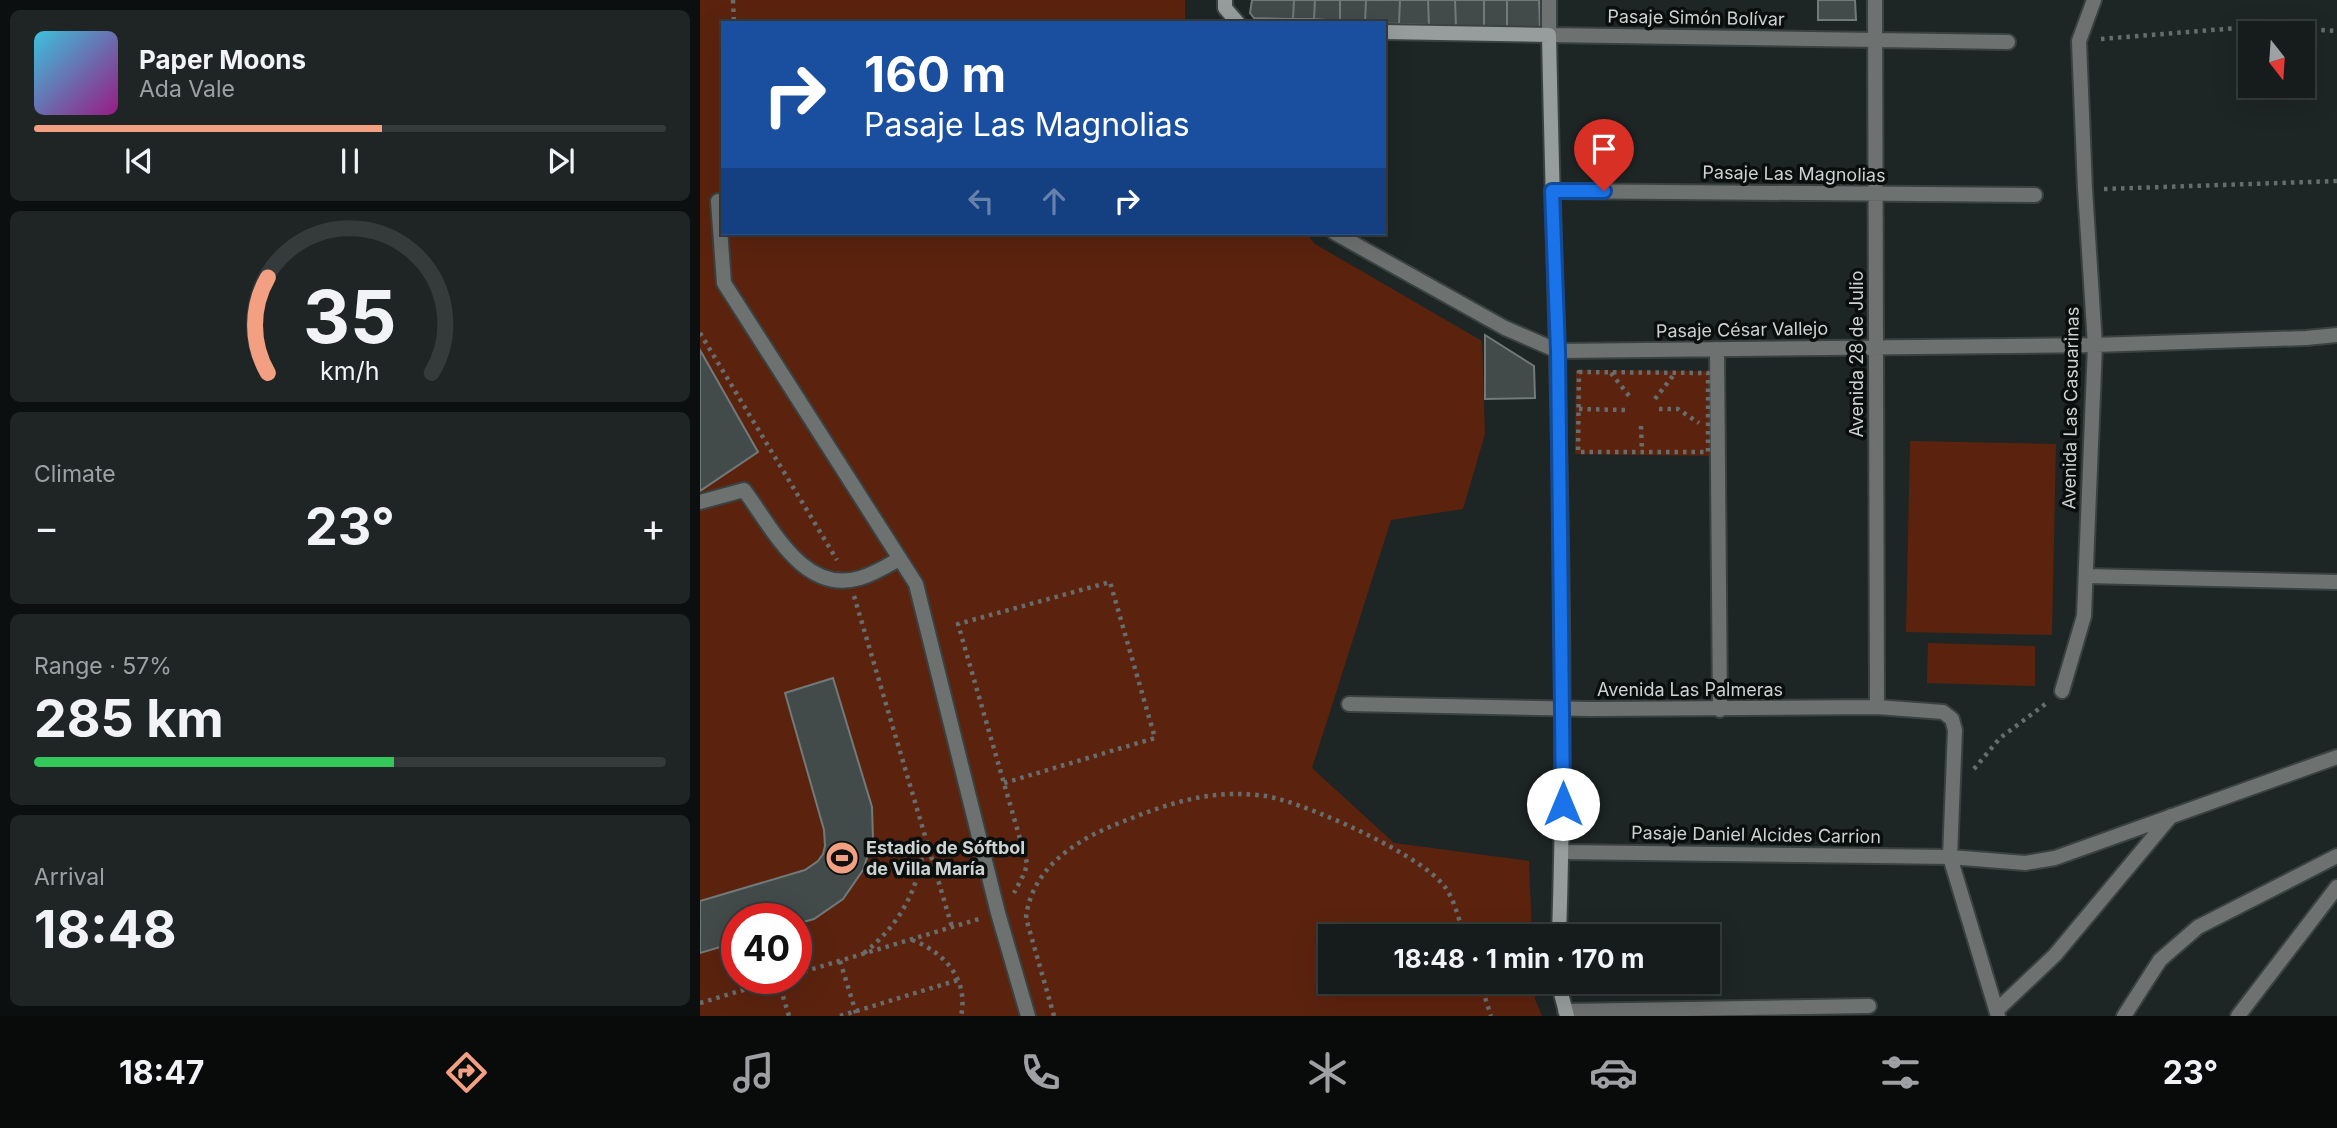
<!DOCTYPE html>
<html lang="en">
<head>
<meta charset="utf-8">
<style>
  :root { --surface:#161c1c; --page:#1f2525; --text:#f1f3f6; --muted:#9ea1a3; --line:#353a3b; --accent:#f39f82 }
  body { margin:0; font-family:Inter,sans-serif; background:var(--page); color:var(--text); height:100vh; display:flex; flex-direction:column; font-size:26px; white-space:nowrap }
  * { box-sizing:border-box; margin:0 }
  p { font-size:23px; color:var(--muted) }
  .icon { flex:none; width:38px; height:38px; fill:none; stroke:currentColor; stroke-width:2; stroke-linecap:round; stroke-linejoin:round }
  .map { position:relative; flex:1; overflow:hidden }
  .side { display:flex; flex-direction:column; gap:10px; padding:10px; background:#0c0f0f; width:700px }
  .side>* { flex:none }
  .hud { position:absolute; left:21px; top:21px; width:665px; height:214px; border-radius:0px; box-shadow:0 7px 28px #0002,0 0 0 2px var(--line); background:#1a4fa0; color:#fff; overflow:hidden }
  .needle { width:46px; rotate:163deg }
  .buttons { position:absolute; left:1538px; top:21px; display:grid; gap:14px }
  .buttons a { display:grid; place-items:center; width:77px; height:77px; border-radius:0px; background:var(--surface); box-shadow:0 7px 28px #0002,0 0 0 2px var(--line); font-size:35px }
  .speed { position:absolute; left:21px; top:903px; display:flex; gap:14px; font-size:35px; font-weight:700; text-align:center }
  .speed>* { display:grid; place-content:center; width:91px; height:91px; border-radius:50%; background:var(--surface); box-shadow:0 7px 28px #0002,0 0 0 2px var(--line); line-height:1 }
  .speed .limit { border:10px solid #d22; background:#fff; color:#111 }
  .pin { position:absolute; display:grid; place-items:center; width:60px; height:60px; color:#fff; margin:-72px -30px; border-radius:50% 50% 50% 0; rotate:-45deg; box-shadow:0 0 7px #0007 }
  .pin .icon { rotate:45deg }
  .me { position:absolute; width:77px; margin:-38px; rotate:0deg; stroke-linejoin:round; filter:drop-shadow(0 0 5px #0008) }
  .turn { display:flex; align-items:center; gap:24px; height:147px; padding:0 28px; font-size:32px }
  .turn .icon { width:91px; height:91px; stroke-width:2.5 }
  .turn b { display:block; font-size:49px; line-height:60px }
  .lanes { display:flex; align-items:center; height:66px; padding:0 28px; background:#0003; justify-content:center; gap:35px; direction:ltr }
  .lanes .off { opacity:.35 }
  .big { font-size:52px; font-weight:700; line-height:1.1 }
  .side .widget { flex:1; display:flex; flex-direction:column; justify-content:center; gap:10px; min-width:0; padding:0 24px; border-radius:10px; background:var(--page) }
  .side .dial { align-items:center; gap:0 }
  .dial svg { height:182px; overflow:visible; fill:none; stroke:var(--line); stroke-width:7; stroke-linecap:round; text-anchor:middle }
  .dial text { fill:var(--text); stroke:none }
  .song { display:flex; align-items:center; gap:21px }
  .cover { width:84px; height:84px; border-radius:10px; background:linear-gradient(135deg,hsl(190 70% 55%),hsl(310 70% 35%)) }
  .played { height:7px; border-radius:4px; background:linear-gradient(90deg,var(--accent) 55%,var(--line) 55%) }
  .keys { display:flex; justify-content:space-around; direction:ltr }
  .heat { display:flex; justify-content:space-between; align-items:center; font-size:38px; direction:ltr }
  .charge { height:10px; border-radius:5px; background:linear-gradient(90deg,#34c759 57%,var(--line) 0) }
  .trip { position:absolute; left:618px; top:924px; width:402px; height:70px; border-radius:0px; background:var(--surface); box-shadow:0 7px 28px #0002,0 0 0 2px var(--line); font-weight:700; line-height:70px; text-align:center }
  .menu { display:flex; height:112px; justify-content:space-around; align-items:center; background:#090b0b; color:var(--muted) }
  .menu .icon { width:49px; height:49px }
  .menu .current { color:var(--accent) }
  .menu b { font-size:32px; color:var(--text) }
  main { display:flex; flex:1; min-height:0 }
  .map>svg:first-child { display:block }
  .green { fill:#5b230e; fill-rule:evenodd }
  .building { fill:#424b4a; stroke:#717a79; stroke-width:2 }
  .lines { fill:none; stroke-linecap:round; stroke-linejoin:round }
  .lane-casing { stroke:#3a4141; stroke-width:18 }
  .street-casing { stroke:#3a4141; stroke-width:18 }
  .secondary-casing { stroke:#3a4141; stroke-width:18 }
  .path { stroke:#676d6d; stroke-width:4.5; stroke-dasharray:3.5 5; stroke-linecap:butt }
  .lane { stroke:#6d7170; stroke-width:14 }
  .street { stroke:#6d7170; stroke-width:14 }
  .secondary { stroke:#969d9c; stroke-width:14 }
  .route-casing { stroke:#114b97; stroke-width:18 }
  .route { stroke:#1a73e8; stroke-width:12 }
  .labels { text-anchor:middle; stroke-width:7; stroke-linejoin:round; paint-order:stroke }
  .street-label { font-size:18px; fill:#cdd2d2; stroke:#0a0e0d }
  .poi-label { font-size:18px; font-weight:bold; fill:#cdd2d2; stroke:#0a0e0d; text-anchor:start }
</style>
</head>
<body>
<main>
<section class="side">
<div class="widget">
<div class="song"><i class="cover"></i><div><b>Paper Moons</b><p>Ada Vale</p></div></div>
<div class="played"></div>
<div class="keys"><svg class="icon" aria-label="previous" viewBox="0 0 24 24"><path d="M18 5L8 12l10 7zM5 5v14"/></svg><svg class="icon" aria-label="pause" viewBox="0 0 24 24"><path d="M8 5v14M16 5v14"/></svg><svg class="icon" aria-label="next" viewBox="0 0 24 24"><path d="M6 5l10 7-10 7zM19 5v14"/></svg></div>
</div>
<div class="widget dial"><svg viewBox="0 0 100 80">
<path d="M14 69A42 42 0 1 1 86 69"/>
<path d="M14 69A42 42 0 0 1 14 27" stroke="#f39f82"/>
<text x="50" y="56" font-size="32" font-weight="700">35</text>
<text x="50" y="72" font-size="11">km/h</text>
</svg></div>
<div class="widget"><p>Climate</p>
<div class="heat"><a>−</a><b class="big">23°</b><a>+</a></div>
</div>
<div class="widget"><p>Range · 57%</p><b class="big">285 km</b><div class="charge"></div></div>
<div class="widget"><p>Arrival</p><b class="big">18:48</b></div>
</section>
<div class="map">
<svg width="1637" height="1016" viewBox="0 0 1637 1016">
  <rect width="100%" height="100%" fill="#1e2525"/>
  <path class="green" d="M0 0H485V23H23V233H606L615 244 782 341 785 434 763 509 691 520 612 768 694 843 829 861 832 936H630V982H834L835 999 842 1016H0ZM37 919H96V978H37Z
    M876 370 1011 371 1010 456 875 454Z
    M1210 441 1356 444 1352 635 1206 632Z
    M1228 643 1335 646V686L1227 683Z"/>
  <path class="building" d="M552 0H594L593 19 554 18 550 13Z
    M594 0H615L614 19H593Z
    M615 0H640V21L614 19Z
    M640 0H666L665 23 640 21Z
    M666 0H700L699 24 665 23Z
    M700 0H728L729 25 699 24Z
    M728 0H755L756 27 729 25Z
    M755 0H784V28L756 27Z
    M784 0H807V28H784Z
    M807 0H839L840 28H807Z
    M1118 0H1155L1156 20H1118Z
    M785 335 834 366 835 398 785 399Z
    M0 350 58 452 0 491Z
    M133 678 172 807 173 839 163 870 143 899 114 919 96 924V919H37V942L0 953V901L105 870 118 861 123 854 125 846 124 830 85 693Z"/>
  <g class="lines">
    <defs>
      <path id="lane" d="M18 201 24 283 216 584 298 913 328 1016
        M635 233 805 328 858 351
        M0 502 44 490C72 527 103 595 160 578 174 574 187 566 199 559"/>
      <path id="street" d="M849 0V35L1308 42
        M1175 0 1177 707
        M852 191 1335 195
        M1017 349 1020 710
        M858 351 1395 345 1606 338 1637 335
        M1386 576 1637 582
        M1362 691 1384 616 1395 345 1385 189 1379 41 1394 0
        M649 704 890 709 1177 707 1243 712 1252 719 1255 730 1250 857 1298 1016
        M862 852 1250 857 1325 863 1355 858 1637 757
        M1297 1010 1355 955 1471 816
        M865 1011 1169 1006
        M1424 1016 1460 960 1498 927 1637 856
        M1538 1016 1637 887"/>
      <path id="secondary" d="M525 0V8L538 23
        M684 32 849 35C855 335 869 636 859 936
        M858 982 867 1016"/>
    </defs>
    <use href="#lane" class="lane-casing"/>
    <use href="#street" class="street-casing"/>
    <use href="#secondary" class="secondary-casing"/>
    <path class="path" d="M33 0 34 23
      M1401 39 1562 26 1637 31
      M1404 189 1637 181
      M0 333 137 560
      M879 372 1008 373V452H878Z
      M911 373 930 397
      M955 399 975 373
      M879 409 925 410
      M959 409H978L999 423
      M941 426 942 452
      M154 596 252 927
      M1274 769 1300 738 1348 702
      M304 783 455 738 410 582 258 624 327 863 325 872 314 893
      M212 940C244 952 269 979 261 1016
      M164 953C202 923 221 885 224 838
      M140 961 157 1016
      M96 974 282 918
      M78 980 89 1016
      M780 982 791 1016
      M0 1003 83 978
      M140 1016 258 980
      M354 1016 326 918C331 871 371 843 412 826 451 810 492 794 535 794 550 794 567 795 582 800 621 811 721 855 745 887 755 901 759 920 764 936"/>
    <use href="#lane" class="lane"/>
    <use href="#street" class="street"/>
    <use href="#secondary" class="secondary"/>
  </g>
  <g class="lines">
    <defs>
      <path id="route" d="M863 804 858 351 852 191H904"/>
    </defs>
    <use href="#route" class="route-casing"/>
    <use href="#route" class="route"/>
  </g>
  <defs>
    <symbol id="stadium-disc" viewBox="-11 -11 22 22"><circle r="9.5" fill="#f39f82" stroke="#0a0e0d"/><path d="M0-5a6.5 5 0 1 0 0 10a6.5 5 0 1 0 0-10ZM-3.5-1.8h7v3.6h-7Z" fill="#111"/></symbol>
  </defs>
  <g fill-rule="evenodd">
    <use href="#stadium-disc" x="123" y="839" width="38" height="38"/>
  </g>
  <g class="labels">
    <g class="street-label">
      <text transform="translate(996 18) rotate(1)" y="6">Pasaje Simón Bolívar</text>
      <text transform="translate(1094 174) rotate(1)" y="6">Pasaje Las Magnolias</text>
      <text transform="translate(1042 330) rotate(-1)" y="6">Pasaje César Vallejo</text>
      <text transform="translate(1157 354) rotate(-90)" y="6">Avenida 28 de Julio</text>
      <text transform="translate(1371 408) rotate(-89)" y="6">Avenida Las Casuarinas</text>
      <text x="990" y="696">Avenida Las Palmeras</text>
      <text transform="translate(1056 835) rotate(1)" y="6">Pasaje Daniel Alcides Carrion</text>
    </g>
    <g class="poi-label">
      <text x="166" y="854">Estadio de Sóftbol<tspan x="166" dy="21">de Villa María</tspan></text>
    </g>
  </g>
</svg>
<div class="buttons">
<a><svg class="needle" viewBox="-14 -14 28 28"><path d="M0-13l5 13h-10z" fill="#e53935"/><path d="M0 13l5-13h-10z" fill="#9ea1a3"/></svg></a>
</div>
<div class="speed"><div class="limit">40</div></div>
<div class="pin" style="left:904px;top:191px;background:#d93025"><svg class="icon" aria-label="arrive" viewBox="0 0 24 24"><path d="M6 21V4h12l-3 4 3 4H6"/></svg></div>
<svg class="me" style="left:863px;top:804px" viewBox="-20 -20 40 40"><circle r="19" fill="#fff"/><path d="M0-13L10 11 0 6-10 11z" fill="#1a73e8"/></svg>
<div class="trip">18:48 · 1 min · 170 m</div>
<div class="hud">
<div class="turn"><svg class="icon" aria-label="right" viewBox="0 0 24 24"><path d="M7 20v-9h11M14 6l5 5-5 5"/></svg><div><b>160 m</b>Pasaje Las Magnolias</div></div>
<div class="lanes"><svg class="icon off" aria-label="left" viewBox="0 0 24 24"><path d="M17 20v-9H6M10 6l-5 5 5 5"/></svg><svg class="icon off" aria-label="ahead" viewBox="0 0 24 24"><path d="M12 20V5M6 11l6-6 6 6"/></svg><svg class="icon" aria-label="right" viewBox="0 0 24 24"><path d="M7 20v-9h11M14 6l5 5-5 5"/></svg></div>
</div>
</div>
</main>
<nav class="menu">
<b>18:47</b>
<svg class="icon current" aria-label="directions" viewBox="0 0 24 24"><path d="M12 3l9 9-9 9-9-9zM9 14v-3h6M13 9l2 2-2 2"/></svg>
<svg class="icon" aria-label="music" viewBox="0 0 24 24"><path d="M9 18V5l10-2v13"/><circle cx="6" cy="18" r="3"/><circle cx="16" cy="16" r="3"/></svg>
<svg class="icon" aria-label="phone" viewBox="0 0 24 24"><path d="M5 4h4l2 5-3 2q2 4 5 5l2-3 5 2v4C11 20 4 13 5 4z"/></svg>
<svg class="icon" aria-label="climate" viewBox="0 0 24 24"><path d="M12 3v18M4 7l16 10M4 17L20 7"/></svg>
<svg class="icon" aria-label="car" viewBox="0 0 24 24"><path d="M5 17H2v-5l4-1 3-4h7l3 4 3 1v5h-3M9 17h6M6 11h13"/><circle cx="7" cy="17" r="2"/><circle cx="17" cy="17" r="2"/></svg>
<svg class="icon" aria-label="filters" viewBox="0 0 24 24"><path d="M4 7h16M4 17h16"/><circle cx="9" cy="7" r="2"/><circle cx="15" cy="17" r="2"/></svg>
<b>23°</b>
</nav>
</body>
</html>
